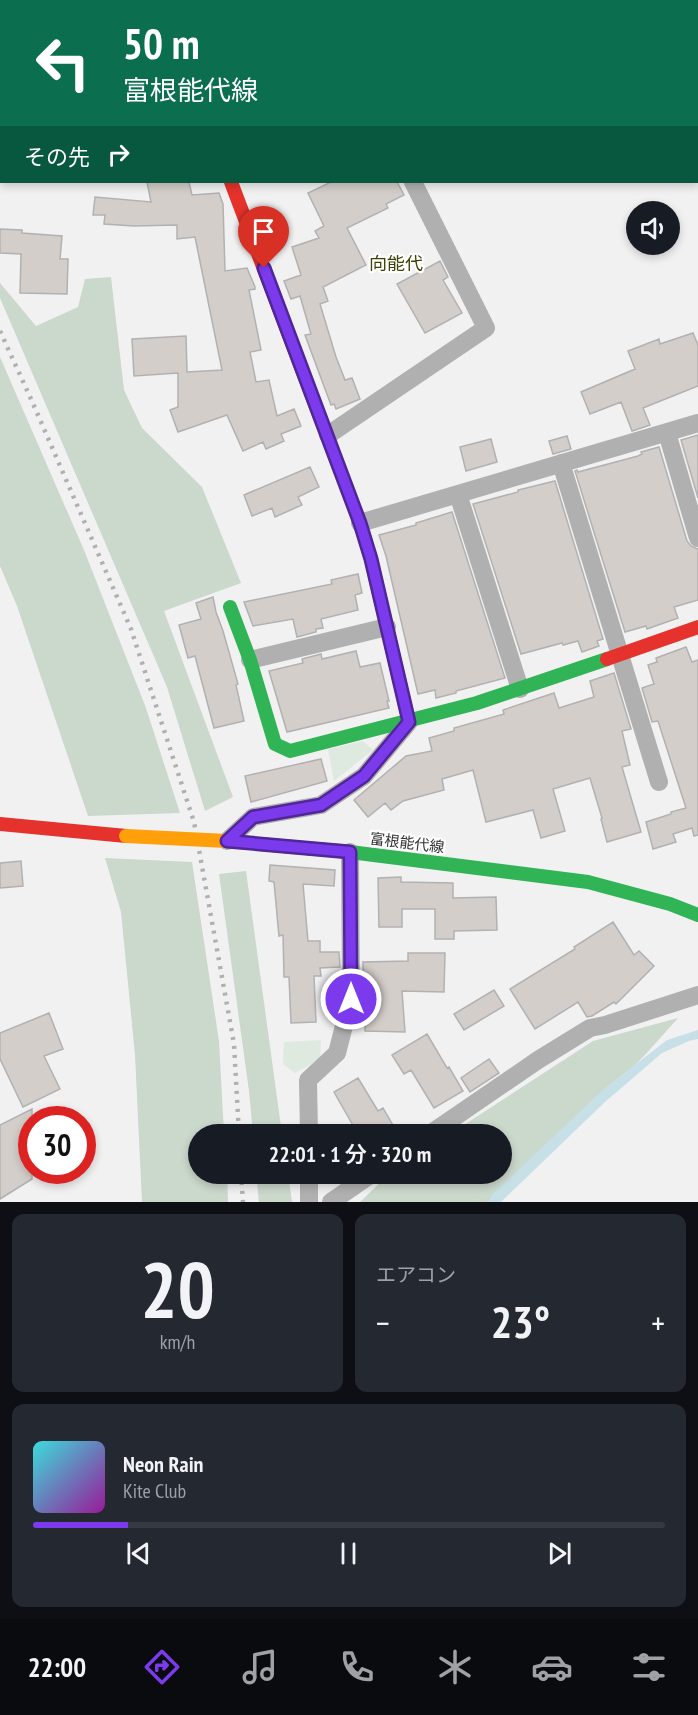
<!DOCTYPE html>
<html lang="ja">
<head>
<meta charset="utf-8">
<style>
  :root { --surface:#171b24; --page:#242831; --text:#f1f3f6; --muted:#9ea1a6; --line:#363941; --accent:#7c3aed }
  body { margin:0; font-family:"PT Sans Narrow","Noto Sans JP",sans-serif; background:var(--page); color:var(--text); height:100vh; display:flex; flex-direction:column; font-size:22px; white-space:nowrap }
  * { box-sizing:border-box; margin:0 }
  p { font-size:20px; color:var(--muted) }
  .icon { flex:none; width:33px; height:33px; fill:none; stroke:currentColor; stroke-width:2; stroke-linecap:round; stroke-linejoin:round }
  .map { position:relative; height:1202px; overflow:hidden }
  .drawer { display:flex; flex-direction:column; gap:12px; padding:12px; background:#0d0f14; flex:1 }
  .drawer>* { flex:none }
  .guide { position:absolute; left:0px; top:0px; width:699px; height:183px; box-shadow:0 3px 9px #0003; background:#0b6e4f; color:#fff; overflow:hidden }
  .controls { position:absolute; left:626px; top:201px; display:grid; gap:12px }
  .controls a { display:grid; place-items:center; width:54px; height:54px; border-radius:50%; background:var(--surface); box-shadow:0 3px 9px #0003; font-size:30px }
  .speed { position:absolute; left:18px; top:1106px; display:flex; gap:12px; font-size:30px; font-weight:700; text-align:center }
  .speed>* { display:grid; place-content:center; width:78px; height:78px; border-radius:50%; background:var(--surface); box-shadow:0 3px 9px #0003; line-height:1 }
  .speed .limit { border:9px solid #d22; background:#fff; color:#111 }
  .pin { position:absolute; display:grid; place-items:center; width:51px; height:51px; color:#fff; margin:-62px -26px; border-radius:50% 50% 50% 0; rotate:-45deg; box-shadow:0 0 6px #0007 }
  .pin .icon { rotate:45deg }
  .me { position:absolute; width:66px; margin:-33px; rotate:0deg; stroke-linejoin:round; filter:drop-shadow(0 0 4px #0008) }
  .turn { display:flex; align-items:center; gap:21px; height:126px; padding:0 24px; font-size:27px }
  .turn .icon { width:78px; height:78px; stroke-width:2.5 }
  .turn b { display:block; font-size:42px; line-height:51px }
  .then { display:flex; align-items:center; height:57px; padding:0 24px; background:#0003; gap:12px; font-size:22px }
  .big { font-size:45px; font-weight:600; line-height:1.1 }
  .drawer .tile { flex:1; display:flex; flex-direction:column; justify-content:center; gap:9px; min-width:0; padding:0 21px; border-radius:12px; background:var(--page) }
  .drawer .dial { align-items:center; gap:0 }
  .dial b { font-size:78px; line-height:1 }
  .song { display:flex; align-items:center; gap:18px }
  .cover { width:72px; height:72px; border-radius:9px; background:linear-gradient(135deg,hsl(180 70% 55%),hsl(300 70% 35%)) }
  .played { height:6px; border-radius:3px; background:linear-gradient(90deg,var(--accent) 15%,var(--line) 15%) }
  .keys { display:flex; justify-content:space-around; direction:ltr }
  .heat { display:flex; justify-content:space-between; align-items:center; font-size:33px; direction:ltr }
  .drawer .tiles { flex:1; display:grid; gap:12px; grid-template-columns:1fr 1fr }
  .tile:last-child { grid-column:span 2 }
  .trip { position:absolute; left:188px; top:1124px; width:324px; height:60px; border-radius:30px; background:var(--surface); box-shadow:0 3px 9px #0003; font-weight:600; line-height:60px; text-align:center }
  .menu { display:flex; height:96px; justify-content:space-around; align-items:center; background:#090b0e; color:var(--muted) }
  .menu .icon { width:42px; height:42px }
  .menu .current { color:var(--accent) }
  .menu b { font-size:27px; color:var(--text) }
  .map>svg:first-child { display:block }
  .green { fill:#dee9df }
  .forest { fill:#cbd8cc }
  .water { fill:#c7e0e8 }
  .building { fill:#d4ceca; stroke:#b2b1b1; stroke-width:1.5 }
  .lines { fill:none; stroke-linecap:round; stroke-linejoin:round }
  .street { stroke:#b1b0b0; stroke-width:18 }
  .fast { stroke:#30b455; stroke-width:14 }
  .jam { stroke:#e5322d; stroke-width:14 }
  .rail { stroke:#b1b0b1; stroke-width:4.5; stroke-dasharray:3 6; stroke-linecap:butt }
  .slow-bridge { stroke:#ff9f0a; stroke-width:14 }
  .route-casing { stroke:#51269a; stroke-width:15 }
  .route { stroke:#7c3aed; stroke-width:10 }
  .labels { text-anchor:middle; stroke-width:4.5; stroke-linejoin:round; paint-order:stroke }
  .street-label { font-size:15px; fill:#363436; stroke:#fff }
  .quarter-label { font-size:18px; fill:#3e4303; stroke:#fff }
</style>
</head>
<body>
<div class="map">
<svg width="698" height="1202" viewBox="0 0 698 1202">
  <rect width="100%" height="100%" fill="#f2f1f2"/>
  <path class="green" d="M363 741 373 750 334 781 328 749Z
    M321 1040 320 1059 295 1073 283 1064 284 1042Z"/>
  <path class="forest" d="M111 277 124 390 142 428 202 487 241 583 164 611 233 797 205 811 167 687 0 298V283L36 326 78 307 85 279Z
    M0 357 84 550 146 708 180 813 88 816 17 606 0 566Z
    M105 858 192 862 219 1041 224 1134H198V1173H227L228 1202H142L135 1055 121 912Z
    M246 871 282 1134H253L249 1091 219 874Z
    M678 1018 645 1055 498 1202H360L390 1173H501V1134H450L593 1041Z
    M256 1173H288L292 1202H259Z"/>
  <path class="water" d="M698 1030V1039L689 1041 662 1053 605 1102 501 1202H488L492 1195 605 1088 667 1040Z"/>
  <path class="building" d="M147 182H189L192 195 219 193 223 204 225 271 247 268 255 287V289L249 290 261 350 250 352 256 382 269 380 277 416 294 409 301 426 281 434 284 441 266 449 263 442 243 451 227 415 178 432 170 410 178 407V373L134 376 132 339 186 336 187 372 222 370 195 237 177 239V225L134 226 104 224 105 215H93L95 197 151 202Z
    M331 182H397L404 195 386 204 388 208 347 228 366 265 323 287 328 301 320 304 336 357 345 380 352 378 360 399 336 409 334 404 331 405 305 335 311 334 300 296 291 299 284 281 301 275 292 247 319 238 315 231 324 226 308 193Z
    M0 229 22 230V233L62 236 60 259H68L67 294 20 293 21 254 0 253Z
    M440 261 448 277 443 280 462 313 425 333 397 284Z
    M693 333 698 345V386L643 408 650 425 632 431 621 402 590 414 581 392 635 369 628 351 659 339 660 344Z
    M698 435V498L681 440Z
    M567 436 571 449 553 454 549 441Z
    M491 439 497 462 466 471 460 447Z
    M659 447 687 541 691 546 698 549V600L674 607 678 618 647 629 646 626 625 632 575 471 577 470 578 472 638 456 642 454 641 452Z
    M310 467 319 487 298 497 302 505 275 517 272 508 252 516 244 495Z
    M555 481 603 639 597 641 599 646 582 652 578 641 563 645 562 643 521 654 473 504 518 492V490Z
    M452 512 505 678 456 691V693L436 698 435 690 418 694 386 556 379 535 416 525V523Z
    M358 574 362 593 355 595 358 610 321 619 323 628 316 629V632L297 637 293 619 253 626 244 602 332 584 331 580Z
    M213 597 216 612 223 631 238 684 236 685 244 721 214 728 195 656 188 658 179 625 201 619 196 603Z
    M686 647 692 662 698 660V835L694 836 692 828 673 834 676 842 653 849 646 822 671 814V812L686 808 658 721 652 722 642 688 654 684 648 665 657 662 656 658Z
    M356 651 360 667 380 663 389 701H387L389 708 287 732 269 671 303 663 302 659 321 654 322 659Z
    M614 673 631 729 622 731 630 765 622 767 641 832 607 842 601 819 602 818 590 778 553 789 565 831 541 838 533 810 486 822 473 770 442 779 444 790 403 801 391 810 385 803 368 817 354 800 406 756 432 751 429 738 454 731V728L504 714 503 710 554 693 559 708 594 697 590 681Z
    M321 759 327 781 251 802 245 776Z
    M21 861 23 886 0 888V863Z
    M270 865 335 870 334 886 303 884 308 941H320V952H339L340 967 320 968 321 976H314L316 1022 291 1023 289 977H284L283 935 279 936 274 882 269 881Z
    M401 877V882L453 883V898L496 897 497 930 454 931V939H435V909H402V927H379L378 878Z
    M613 922 634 955 639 951 654 966 616 1004 614 1002 592 1016 587 1017 578 1002 535 1029 510 989 575 949 574 947Z
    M408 953H445L444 992 402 991 405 1032 365 1031 366 989H363V962L408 961Z
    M494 990 504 1006 464 1030 454 1014Z
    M49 1013 63 1049 44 1056 60 1089 23 1107 0 1059V1033Z
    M427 1034 447 1068 449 1067 463 1091 434 1108 411 1070 404 1074 392 1055Z
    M489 1059 499 1073 470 1092 461 1078Z
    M358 1078 378 1111 383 1108 398 1134H358L334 1092Z
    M32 1109V1179L0 1199V1125Z"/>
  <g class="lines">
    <path class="street" d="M145 0 146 2
      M328 0V2
      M294 2 298 0
      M667 433 698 538
      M328 435 486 328 413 182
      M561 463 659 782
      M458 494 520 689
      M360 523 698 423
      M250 660 387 627
      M227 841 253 817 321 805 364 776 409 722
      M309 1134 308 1080 337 1053 351 999 350 852
      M430 1134 538 1060 590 1028 605 1025 698 995
      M309 1173V1202
      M331 1202 373 1173"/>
    <path class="fast" d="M230 607 250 660 275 744 290 751 477 703 607 659
      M227 841 350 852 588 882 670 904 698 915"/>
    <path class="jam" d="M231 182 360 523 371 559 409 722
      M607 659 698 627
      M0 824 126 836"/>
    <path class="rail" d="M0 331 31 399 131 629 194 822 234 1044 239 1134
      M241 1173 243 1202"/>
    <path class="slow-bridge" d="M126 836 227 841"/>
  </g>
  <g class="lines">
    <defs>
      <path id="route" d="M264 268 360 523 371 559 409 722 364 776 321 805 253 817 227 841 350 852 351 999"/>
    </defs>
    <use href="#route" class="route-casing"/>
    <use href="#route" class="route"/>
  </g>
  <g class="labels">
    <g class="street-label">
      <text transform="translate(407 843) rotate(7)" y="5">富根能代線</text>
    </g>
    <g class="quarter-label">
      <text x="396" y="270">向能代</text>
    </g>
  </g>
</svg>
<div class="controls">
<a><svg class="icon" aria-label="sound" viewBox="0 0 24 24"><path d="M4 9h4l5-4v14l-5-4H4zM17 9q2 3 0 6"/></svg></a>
</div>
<div class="speed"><div class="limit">30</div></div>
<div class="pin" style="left:264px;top:268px;background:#d93025"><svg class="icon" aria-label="arrive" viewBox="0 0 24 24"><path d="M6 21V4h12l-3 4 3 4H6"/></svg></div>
<svg class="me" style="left:351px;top:999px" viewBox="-20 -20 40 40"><circle r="17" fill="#7c3aed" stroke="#fff" stroke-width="3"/><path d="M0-11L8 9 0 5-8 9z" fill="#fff"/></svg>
<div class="trip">22:01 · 1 分 · 320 m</div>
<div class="guide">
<div class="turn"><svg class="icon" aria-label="left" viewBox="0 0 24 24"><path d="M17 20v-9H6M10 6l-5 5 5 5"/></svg><div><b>50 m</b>富根能代線</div></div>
<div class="then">その先<svg class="icon" aria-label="right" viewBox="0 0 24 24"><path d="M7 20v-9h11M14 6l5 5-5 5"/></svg></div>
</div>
</div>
<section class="drawer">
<div class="tiles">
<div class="tile dial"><b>20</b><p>km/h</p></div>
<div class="tile"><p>エアコン</p>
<div class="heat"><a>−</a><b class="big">23°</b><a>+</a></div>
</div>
<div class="tile">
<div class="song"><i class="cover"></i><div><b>Neon Rain</b><p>Kite Club</p></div></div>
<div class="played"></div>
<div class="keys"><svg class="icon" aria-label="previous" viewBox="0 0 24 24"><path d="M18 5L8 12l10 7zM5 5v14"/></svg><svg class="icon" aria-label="pause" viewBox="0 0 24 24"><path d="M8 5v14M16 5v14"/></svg><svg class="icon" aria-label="next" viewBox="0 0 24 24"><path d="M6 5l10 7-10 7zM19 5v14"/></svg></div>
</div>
</div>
</section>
<nav class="menu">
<b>22:00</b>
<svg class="icon current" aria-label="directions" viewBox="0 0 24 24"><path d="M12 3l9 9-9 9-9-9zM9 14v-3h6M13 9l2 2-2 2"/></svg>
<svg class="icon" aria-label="music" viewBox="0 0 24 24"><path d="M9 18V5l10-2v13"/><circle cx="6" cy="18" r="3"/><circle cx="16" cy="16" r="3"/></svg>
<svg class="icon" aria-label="phone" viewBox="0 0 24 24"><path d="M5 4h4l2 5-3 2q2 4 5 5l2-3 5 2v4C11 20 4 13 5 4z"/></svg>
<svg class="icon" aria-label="climate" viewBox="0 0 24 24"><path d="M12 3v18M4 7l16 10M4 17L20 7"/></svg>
<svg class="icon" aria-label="car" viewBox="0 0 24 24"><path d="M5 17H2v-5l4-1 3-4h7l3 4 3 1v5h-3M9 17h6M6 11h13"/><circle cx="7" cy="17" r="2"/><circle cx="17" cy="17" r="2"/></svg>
<svg class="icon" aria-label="filters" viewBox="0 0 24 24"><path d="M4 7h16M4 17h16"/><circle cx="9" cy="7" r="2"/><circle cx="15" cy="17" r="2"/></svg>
</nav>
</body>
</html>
